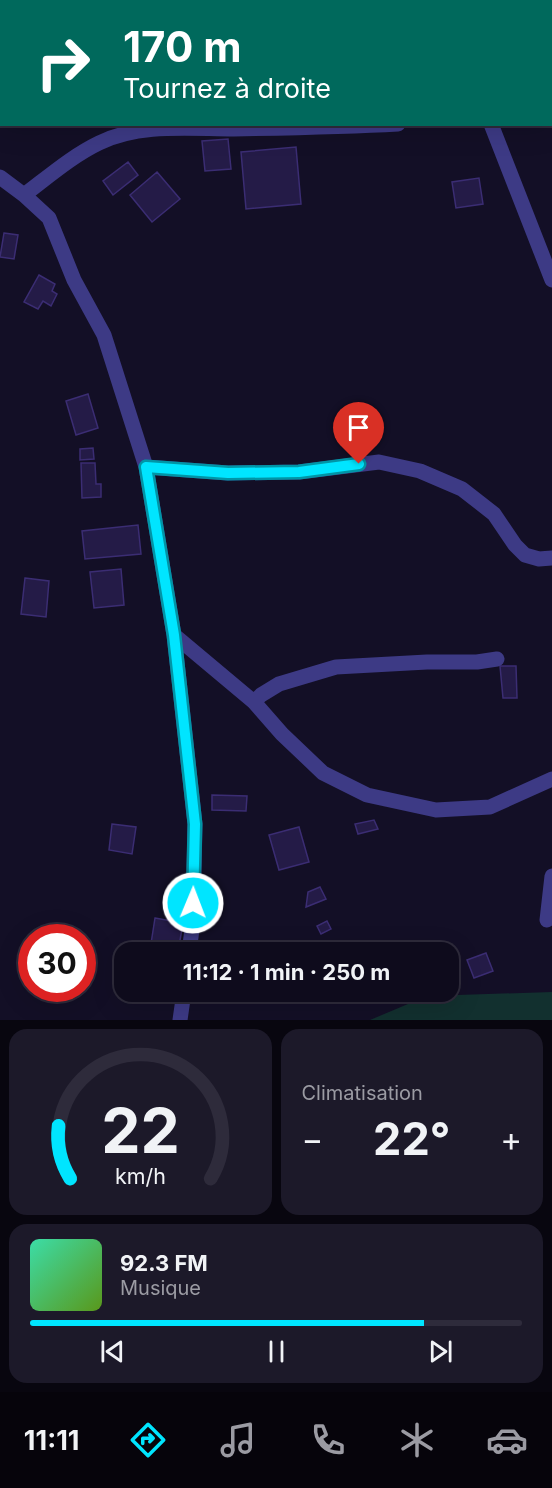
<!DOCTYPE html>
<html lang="fr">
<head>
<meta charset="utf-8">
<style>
  :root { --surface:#0e0b1c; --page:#1c1929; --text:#f1f3f6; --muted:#9b9ba3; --line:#2e2b3b; --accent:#00e5ff }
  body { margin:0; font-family:Inter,sans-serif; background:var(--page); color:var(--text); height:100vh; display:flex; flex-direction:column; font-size:22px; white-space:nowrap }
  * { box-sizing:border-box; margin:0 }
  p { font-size:20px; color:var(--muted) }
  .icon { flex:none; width:33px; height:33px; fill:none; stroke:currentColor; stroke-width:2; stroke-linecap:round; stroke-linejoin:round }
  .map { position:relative; height:1020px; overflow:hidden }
  .sheet { display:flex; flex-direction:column; gap:9px; padding:9px; background:#08060f; flex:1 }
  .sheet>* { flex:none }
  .top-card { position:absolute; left:0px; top:0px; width:552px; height:126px; box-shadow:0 6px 24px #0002,0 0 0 2px var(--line); background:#00695c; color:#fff; overflow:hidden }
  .speed { position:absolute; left:18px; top:924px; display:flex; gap:12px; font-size:30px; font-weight:700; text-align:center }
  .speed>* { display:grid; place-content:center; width:78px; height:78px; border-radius:50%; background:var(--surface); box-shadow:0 6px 24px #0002,0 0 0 2px var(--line); line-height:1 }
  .speed .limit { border:9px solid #d22; background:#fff; color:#111 }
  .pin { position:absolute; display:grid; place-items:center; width:51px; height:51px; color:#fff; margin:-62px -26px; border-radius:50% 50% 50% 0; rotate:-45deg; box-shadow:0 0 6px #0007 }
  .pin .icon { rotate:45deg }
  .me { position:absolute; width:66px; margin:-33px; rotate:1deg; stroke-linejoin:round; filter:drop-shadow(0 0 4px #0008) }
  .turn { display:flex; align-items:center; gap:21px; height:126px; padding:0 24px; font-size:27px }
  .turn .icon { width:78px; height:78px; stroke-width:2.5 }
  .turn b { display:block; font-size:42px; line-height:51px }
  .big { font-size:45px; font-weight:700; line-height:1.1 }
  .sheet .widget { flex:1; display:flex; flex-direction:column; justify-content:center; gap:9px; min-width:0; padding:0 21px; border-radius:18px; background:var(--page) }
  .sheet .dial { align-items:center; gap:0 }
  .dial svg { height:156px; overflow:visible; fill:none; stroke:var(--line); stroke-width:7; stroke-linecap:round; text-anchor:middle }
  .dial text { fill:var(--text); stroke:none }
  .song { display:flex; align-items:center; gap:18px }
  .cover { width:72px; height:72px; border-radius:9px; background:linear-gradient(135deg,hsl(160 70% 55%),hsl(90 70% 35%)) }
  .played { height:6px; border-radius:3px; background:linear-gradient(90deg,var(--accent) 80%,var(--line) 80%) }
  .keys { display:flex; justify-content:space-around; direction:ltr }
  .heat { display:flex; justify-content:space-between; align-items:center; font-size:33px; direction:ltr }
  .sheet .tiles { flex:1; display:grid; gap:9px; grid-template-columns:1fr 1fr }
  .widget:last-child { grid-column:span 2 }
  .trip { position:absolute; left:114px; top:942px; width:345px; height:60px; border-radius:18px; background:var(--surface); box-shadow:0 6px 24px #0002,0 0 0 2px var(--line); font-weight:700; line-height:60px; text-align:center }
  .menu { display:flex; height:96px; justify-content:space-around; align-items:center; background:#06040b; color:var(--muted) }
  .menu .icon { width:42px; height:42px }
  .menu .current { color:var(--accent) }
  .menu b { font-size:27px; color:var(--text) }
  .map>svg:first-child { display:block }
  .green { fill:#12302f }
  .building { fill:#241b47; stroke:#3b2d73; stroke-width:1.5 }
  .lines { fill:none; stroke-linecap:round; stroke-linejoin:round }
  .minor { stroke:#3d3a85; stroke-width:15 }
  .route-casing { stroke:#0095a6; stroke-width:15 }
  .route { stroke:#00e5ff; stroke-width:10 }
</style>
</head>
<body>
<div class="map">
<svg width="552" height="1020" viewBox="0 0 552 1020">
  <rect width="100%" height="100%" fill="#130f26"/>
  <path class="green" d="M552 992V1020H370L427 996Z"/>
  <path class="building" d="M228 139 231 169 205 171 202 141Z
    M296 147 301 204 246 209 241 152Z
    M128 162 138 175 113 195 103 181Z
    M157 172 180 199 152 222 130 195Z
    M479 178 483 204 456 208 452 182Z
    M4 233 18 235 14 259 0 257Z
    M39 275 55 284 52 291 57 294 51 306 43 301 38 309 24 302Z
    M88 394 98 428 76 435 66 401Z
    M93 448 94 459 80 460V449Z
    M81 463H95L96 484H101V497L82 498Z
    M138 525 141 554 85 559 82 531Z
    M121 569 124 605 94 608 90 572Z
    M25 578 49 581 46 617 21 614Z
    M500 666H516L517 698H503Z
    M212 795 247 796 246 811 212 810Z
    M374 820 378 829 358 834 355 824Z
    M112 824 136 827 132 854 109 850Z
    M299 827 309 862 279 870 269 835Z
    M320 887 326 899 306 907 308 892Z
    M155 918 183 923 178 952 150 950Z
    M327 921 331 929 321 934 317 926Z
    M486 953 493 971 474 978 467 960Z"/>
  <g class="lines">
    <path class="minor" d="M550 68 552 67
      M491 124 552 280
      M0 177 24 195 49 218 74 280 104 335 146 467 174 635 195 824 193 922 189 952
      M24 195C48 177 72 156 99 143 140 123 190 129 234 129 289 128 344 127 398 124
      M146 467 228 473 299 472 379 462 420 471 462 489 494 514 515 545 525 555 539 559 552 558
      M174 635 254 702 282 734 323 773 367 795 436 810 490 807 552 779
      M254 702 261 695 279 684 336 667 427 662H477L497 659
      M547 920 552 876
      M180 1020 184 992"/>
  </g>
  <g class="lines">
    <defs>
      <path id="route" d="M193 903 195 824 174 635 146 467 228 473 299 472 359 464"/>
    </defs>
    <use href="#route" class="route-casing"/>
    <use href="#route" class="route"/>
  </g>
</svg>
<div class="speed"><div class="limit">30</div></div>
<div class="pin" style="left:359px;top:464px;background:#d93025"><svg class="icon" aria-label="arrive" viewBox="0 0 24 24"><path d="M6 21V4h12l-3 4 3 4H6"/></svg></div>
<svg class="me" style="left:193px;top:903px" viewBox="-20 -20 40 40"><circle r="17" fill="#00e5ff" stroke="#fff" stroke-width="3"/><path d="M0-11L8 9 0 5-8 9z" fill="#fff"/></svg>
<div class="trip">11:12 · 1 min · 250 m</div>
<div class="top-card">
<div class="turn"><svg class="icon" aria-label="right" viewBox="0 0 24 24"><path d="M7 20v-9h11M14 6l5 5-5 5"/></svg><div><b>170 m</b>Tournez à droite</div></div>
</div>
</div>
<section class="sheet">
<div class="tiles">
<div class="widget dial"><svg viewBox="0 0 100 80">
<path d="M14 69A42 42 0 1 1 86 69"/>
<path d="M14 69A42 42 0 0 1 8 42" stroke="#00e5ff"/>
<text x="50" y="56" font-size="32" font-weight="700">22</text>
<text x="50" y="72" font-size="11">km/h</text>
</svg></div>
<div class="widget"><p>Climatisation</p>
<div class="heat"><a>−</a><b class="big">22°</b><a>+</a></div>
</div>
<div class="widget">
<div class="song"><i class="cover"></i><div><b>92.3 FM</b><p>Musique</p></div></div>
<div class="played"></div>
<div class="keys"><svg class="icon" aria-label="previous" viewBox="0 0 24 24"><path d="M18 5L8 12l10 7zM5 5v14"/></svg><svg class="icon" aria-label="pause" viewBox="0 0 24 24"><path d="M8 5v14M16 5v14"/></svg><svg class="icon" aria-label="next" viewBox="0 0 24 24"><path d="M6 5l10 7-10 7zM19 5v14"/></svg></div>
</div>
</div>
</section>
<nav class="menu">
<b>11:11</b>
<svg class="icon current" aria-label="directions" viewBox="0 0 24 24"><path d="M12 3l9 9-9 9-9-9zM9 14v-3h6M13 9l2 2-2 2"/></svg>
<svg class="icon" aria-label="music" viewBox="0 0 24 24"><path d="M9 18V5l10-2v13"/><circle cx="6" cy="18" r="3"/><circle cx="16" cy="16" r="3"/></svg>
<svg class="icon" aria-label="phone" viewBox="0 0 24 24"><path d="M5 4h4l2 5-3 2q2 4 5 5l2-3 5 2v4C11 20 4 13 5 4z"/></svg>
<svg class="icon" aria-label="climate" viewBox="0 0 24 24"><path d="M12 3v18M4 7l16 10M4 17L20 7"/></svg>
<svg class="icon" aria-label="car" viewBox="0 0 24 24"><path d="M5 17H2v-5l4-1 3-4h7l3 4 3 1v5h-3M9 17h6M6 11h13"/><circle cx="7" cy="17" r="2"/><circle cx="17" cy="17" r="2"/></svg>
</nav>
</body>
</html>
